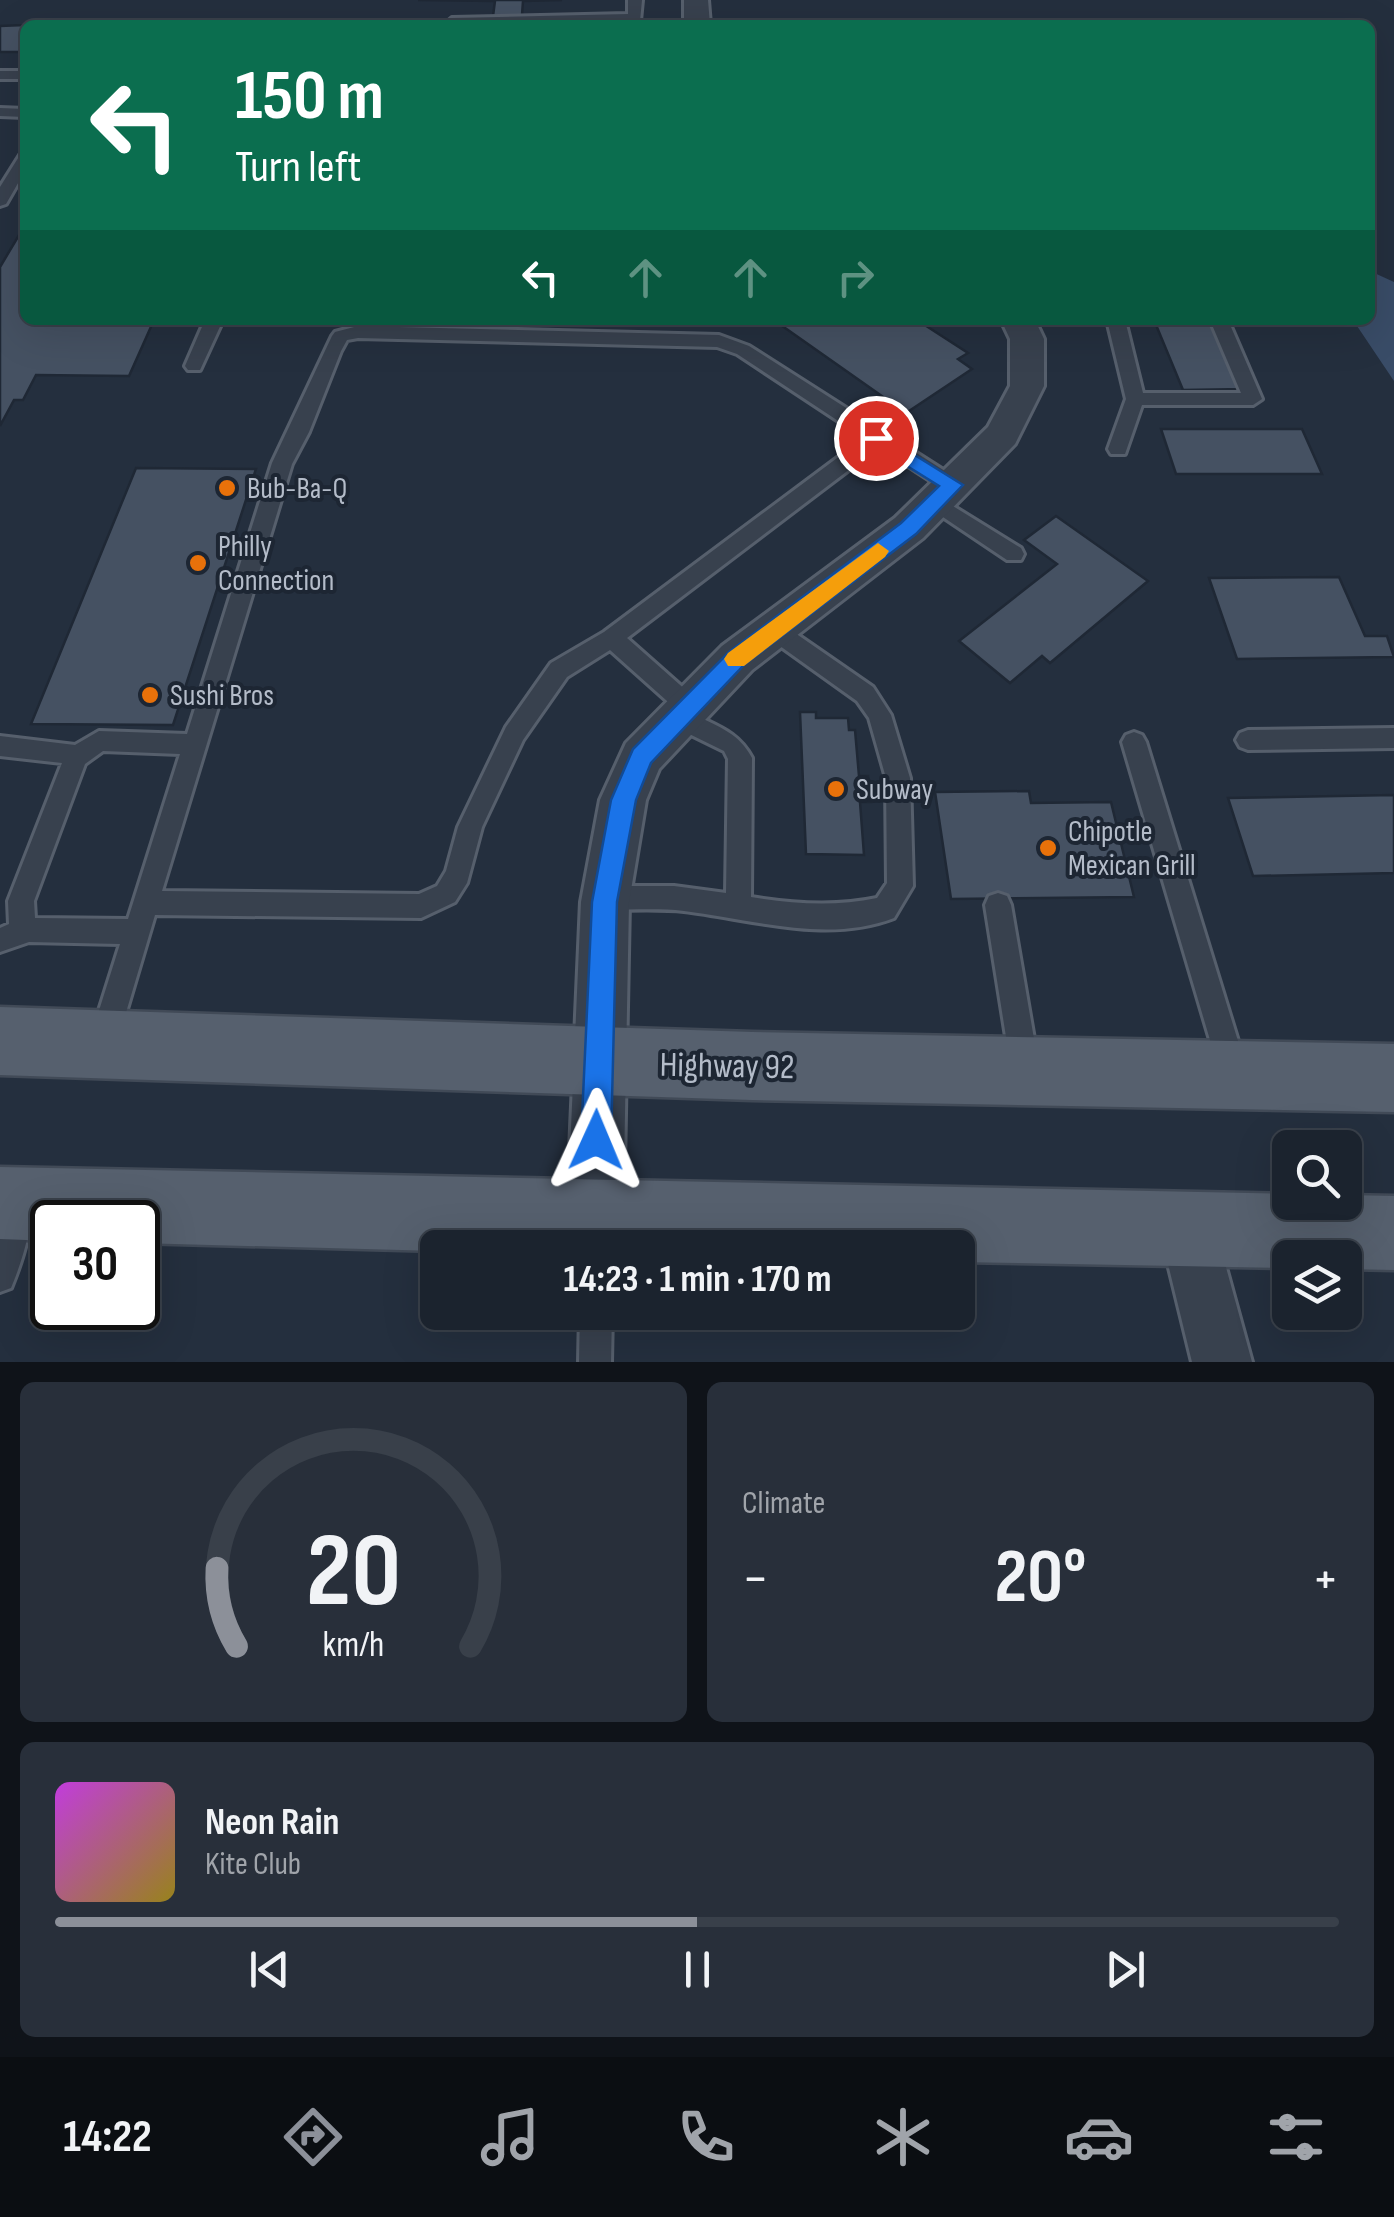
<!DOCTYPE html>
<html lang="en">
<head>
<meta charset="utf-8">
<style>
  :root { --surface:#1b232e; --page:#282f3a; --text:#f1f3f6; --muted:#a0a4aa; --line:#39404a; --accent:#8c9099 }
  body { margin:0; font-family:"Sofia Sans Condensed",sans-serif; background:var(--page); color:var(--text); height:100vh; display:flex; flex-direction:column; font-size:38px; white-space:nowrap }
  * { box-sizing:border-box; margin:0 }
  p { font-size:32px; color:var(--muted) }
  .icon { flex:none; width:55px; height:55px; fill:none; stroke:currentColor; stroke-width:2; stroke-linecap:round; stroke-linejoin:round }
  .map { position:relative; height:1362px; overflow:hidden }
  .drawer { display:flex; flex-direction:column; gap:20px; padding:20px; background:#0f1319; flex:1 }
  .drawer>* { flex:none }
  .guide { position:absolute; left:20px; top:20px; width:1355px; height:305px; border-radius:15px; box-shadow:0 10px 40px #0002,0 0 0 2px var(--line); background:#0b6e4f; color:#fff; overflow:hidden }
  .fabs { position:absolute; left:1272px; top:1130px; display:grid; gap:20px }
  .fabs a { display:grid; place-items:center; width:90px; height:90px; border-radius:15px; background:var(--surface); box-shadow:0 10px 40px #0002,0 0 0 2px var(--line); font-size:50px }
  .speed { position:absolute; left:30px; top:1200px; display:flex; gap:20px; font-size:50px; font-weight:700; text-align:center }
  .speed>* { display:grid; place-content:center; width:130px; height:130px; border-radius:50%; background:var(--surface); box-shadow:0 10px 40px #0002,0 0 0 2px var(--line); line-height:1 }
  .speed .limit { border:5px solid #111; border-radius:15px; background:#fff; color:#111 }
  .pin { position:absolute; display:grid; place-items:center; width:85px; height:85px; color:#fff; margin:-42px; border:5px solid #fff; border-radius:50%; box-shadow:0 2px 10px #0007 }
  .me { position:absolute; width:110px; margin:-55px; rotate:1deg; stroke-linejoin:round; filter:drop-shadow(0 0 8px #0008) }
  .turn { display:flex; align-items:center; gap:35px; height:210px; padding:0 50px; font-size:45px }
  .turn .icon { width:130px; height:130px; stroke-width:2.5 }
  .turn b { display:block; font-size:70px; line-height:85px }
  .lanes { display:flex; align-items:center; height:95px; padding:0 50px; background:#0003; justify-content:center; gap:50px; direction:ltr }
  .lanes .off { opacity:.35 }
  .big { font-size:75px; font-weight:700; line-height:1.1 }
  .drawer .card { flex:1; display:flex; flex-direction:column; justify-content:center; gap:15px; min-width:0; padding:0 35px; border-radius:15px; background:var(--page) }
  .drawer .dial { align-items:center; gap:0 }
  .dial svg { height:260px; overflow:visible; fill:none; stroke:var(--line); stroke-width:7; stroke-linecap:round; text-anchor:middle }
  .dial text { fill:var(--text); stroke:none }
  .song { display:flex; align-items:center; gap:30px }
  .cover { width:120px; height:120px; border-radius:15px; background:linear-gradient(135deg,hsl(290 70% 55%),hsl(50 70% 35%)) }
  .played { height:10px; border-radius:5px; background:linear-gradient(90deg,var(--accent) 50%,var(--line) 50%) }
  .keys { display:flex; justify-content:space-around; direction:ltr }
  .heat { display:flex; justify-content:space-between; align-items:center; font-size:55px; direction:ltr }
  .drawer .tiles { flex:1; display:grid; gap:20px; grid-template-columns:1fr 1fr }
  .card:last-child { grid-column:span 2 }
  .trip { position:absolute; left:420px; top:1230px; width:555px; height:100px; border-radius:15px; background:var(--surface); box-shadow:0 10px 40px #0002,0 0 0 2px var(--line); font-weight:700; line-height:100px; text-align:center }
  .tabs { display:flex; height:160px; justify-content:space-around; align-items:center; background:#0b0e12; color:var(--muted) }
  .tabs .icon { width:70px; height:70px }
  .tabs .selected { color:var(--accent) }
  .tabs b { font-size:45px; color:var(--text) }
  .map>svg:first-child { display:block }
  .water { fill:#394c67 }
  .building { fill:#455162; stroke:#1f2835; stroke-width:2.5 }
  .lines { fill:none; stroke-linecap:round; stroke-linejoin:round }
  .lane-casing { stroke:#565f6c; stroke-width:6 }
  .street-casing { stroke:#565f6c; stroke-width:6 }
  .primary-casing { stroke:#414a57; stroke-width:5 }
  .lane { fill:#38414e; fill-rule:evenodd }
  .street { fill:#38414e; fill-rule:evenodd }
  .primary { fill:#56606e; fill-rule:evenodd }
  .route { fill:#1a73e8; stroke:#114b97; stroke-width:2.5 }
  .slow { fill:#f59e0b }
  .food-dot { fill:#e8710a; stroke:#1d2633; stroke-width:4 }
  .labels { text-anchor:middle; stroke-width:8; stroke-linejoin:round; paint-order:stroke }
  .poi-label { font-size:30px; fill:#b4bcc9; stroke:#1d2633; text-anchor:start }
  .near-street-label { font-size:35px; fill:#b4bcc9; stroke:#1d2633 }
</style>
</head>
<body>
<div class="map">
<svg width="1394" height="1362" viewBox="0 0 1394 1362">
  <rect width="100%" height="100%" fill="#242f3e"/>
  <path class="water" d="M1370 271 1394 282V381L1353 320H1370Z"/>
  <path class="building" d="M418 0H562L523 1 522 15 493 16 495 1Z
    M24 25H78H25V52H0V26Z
    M25 225V320H154L129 376 36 375 23 400H14L0 426V267Z
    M511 320H917L968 353 958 359 972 369 906 413 778 323Z
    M1154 320H1213L1245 389 1183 390Z
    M1161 429H1302L1322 474H1176Z
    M136 468 256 469 173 725 31 724Z
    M1056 516 1148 581 1050 663 1042 656 1010 683 959 641 1057 564 1024 540Z
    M1339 577 1365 636H1387L1394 657 1237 659 1209 578Z
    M800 712H816V718H848L849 730H855L859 776H868L871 802H860L864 855 806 854Z
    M1029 791 1031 803 1111 802 1134 897 951 899 935 792Z
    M1394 795V873L1253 876 1228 798Z"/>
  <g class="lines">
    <defs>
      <path id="lane" d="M628 0H642L640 21 444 25 452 18 628 14Z
        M0 71H25V79H0Z
        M0 108 25 109V117L0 116Z
        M25 153V171L6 204 0 206V187L20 155Z
        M205 320H223L200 370H188L185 366Z
        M1107 320H1125L1143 393H1241L1210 320H1228L1262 399 1253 405H1142L1125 454H1111L1108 449 1126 399Z
        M358 326 719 335 749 346 959 480 962 485 959 490H945L879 447 627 638 697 700 700 707 695 715C719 727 739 733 752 758L751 897C793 904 835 907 877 898L887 883 886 778 869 718 857 701 766 636 763 630 766 624H782L873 687 891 715 910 778 913 886 894 918C827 944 751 919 684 911 658 908 631 910 605 910L596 906 592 898 596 890 605 886H674L726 893 728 759 724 751 671 725 667 718 676 709 610 650 567 677 523 740 482 827 467 883 455 902 421 918 155 915 119 1036 115 1046 105 1050 95 1046 91 1036 120 944 29 942 0 952V928L9 924 8 901 62 763 0 756V736L75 745 99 731 187 734 272 463 332 336 335 332ZM358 338 717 347 737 354 864 438 604 632 551 663 506 727 458 827 446 871 437 886 419 894 162 891 292 464 309 432 341 351 347 340ZM103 751 180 754 128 919 35 918 34 901 85 764Z
        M935 495 1021 548 1024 554 1021 560H1007L928 507 925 502Z
        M1394 728V748L1248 750 1240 747 1236 740 1240 733 1248 730Z
        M1134 732 1142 735 1146 742 1246 1067 1242 1077 1232 1081 1222 1077 1218 1067 1122 742 1126 735Z
        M998 893 1007 896 1011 905 1039 1068 1035 1078 1025 1082 1015 1078 1011 1068 985 905 989 896Z
        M16 1197 27 1201C36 1223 20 1266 11 1288L0 1292V1216L5 1201Z
        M580 1312H612L611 1362H579Z"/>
      <path id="street" d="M684 0H708L710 25H684Z
        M1001 320H1035L1044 339V386L1015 444 923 538 752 670 659 769 646 800 629 902 623 1219 615 1239 595 1247 575 1239 567 1219 581 902 600 800 626 743 722 646 895 518 988 427 1010 386V339Z
        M1188 1203 1208 1211 1216 1231 1252 1362H1192L1160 1231 1168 1211Z"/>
      <path id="primary" d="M0 1007 752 1032 1394 1044V1112L752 1100 0 1075Z
        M0 1167 1290 1194V1202H1345V1195L1394 1196V1270L1345 1269V1258H1290V1268L958 1262V1248H438V1251L138 1243V1222H52V1241L0 1239Z"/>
    </defs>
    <use href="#lane" class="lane-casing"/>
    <use href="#street" class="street-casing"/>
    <use href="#primary" class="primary-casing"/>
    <use href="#lane" class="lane"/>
    <use href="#street" class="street"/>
    <use href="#primary" class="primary"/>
  </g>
  <path class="route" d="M876 431 963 485 916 534 745 664 651 763 636 800 617 902 611 1140 606 1151 596 1155 586 1151 581 1140 592 902 611 800 633 749 729 652 901 523 939 486 870 443 867 438Z"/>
  <path class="slow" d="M878 543 889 551 885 557 744 666H728L724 659 728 653Z"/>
  <g class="food-dot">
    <circle cx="227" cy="488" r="10"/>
    <circle cx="198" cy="563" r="10"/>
    <circle cx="150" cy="695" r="10"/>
    <circle cx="836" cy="789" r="10"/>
    <circle cx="1048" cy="848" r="10"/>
  </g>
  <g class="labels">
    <g class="poi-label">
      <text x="247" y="498">Bub-Ba-Q</text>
      <text x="218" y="556">Philly<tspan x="218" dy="34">Connection</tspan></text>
      <text x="170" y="705">Sushi Bros</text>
      <text x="856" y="799">Subway</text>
      <text x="1068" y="841">Chipotle<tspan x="1068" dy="34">Mexican Grill</tspan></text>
    </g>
    <g class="near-street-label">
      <text transform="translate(727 1065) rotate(1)" y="12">Highway 92</text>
    </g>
  </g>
</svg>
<div class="fabs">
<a><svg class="icon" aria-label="search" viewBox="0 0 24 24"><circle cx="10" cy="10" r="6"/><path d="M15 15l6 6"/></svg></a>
<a><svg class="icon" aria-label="layers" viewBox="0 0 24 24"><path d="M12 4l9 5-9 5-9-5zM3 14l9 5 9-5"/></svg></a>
</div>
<div class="speed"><div class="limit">30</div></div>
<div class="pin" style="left:876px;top:438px;background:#d93025"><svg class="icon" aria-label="arrive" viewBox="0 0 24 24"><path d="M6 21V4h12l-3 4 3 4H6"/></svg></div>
<svg class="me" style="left:596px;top:1140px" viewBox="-20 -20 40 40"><path d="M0-17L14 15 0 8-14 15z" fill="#1a73e8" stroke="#fff" stroke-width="4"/></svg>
<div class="trip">14:23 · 1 min · 170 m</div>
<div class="guide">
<div class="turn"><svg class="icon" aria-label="left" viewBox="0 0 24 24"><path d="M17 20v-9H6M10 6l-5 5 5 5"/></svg><div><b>150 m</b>Turn left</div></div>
<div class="lanes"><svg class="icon" aria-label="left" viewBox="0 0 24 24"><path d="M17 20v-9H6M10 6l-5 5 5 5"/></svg><svg class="icon off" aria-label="ahead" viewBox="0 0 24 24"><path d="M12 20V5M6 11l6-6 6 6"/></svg><svg class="icon off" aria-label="ahead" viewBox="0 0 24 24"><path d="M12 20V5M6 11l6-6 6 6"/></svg><svg class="icon off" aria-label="right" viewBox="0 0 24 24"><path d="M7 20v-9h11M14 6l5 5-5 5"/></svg></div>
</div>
</div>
<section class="drawer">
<div class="tiles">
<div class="card dial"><svg viewBox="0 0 100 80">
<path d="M14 69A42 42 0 1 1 86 69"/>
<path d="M14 69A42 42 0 0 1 8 45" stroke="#8c9099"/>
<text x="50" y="56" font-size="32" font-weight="700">20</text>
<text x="50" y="72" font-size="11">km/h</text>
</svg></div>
<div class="card"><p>Climate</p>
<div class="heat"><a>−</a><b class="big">20°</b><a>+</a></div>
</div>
<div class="card">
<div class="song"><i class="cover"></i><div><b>Neon Rain</b><p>Kite Club</p></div></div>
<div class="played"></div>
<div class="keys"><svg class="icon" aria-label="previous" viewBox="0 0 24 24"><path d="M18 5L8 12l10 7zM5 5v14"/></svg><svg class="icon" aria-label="pause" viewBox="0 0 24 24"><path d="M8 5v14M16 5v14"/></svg><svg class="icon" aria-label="next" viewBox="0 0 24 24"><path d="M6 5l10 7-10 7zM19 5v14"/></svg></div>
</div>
</div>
</section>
<nav class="tabs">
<b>14:22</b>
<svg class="icon selected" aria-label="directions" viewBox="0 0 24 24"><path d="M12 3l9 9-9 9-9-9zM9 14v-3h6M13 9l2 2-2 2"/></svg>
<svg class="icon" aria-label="music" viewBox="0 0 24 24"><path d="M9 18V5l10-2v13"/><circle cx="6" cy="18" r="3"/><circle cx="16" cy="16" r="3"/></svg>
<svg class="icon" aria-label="phone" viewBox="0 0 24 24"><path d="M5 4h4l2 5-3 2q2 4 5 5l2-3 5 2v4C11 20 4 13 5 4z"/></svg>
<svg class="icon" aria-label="climate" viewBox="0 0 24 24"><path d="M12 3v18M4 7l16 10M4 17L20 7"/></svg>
<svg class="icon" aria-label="car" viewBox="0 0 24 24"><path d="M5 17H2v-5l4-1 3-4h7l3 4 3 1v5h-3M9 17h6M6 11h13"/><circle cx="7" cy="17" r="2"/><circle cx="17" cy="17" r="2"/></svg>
<svg class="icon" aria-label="filters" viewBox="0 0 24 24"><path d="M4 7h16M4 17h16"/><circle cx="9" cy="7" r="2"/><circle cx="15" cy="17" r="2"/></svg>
</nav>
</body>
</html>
